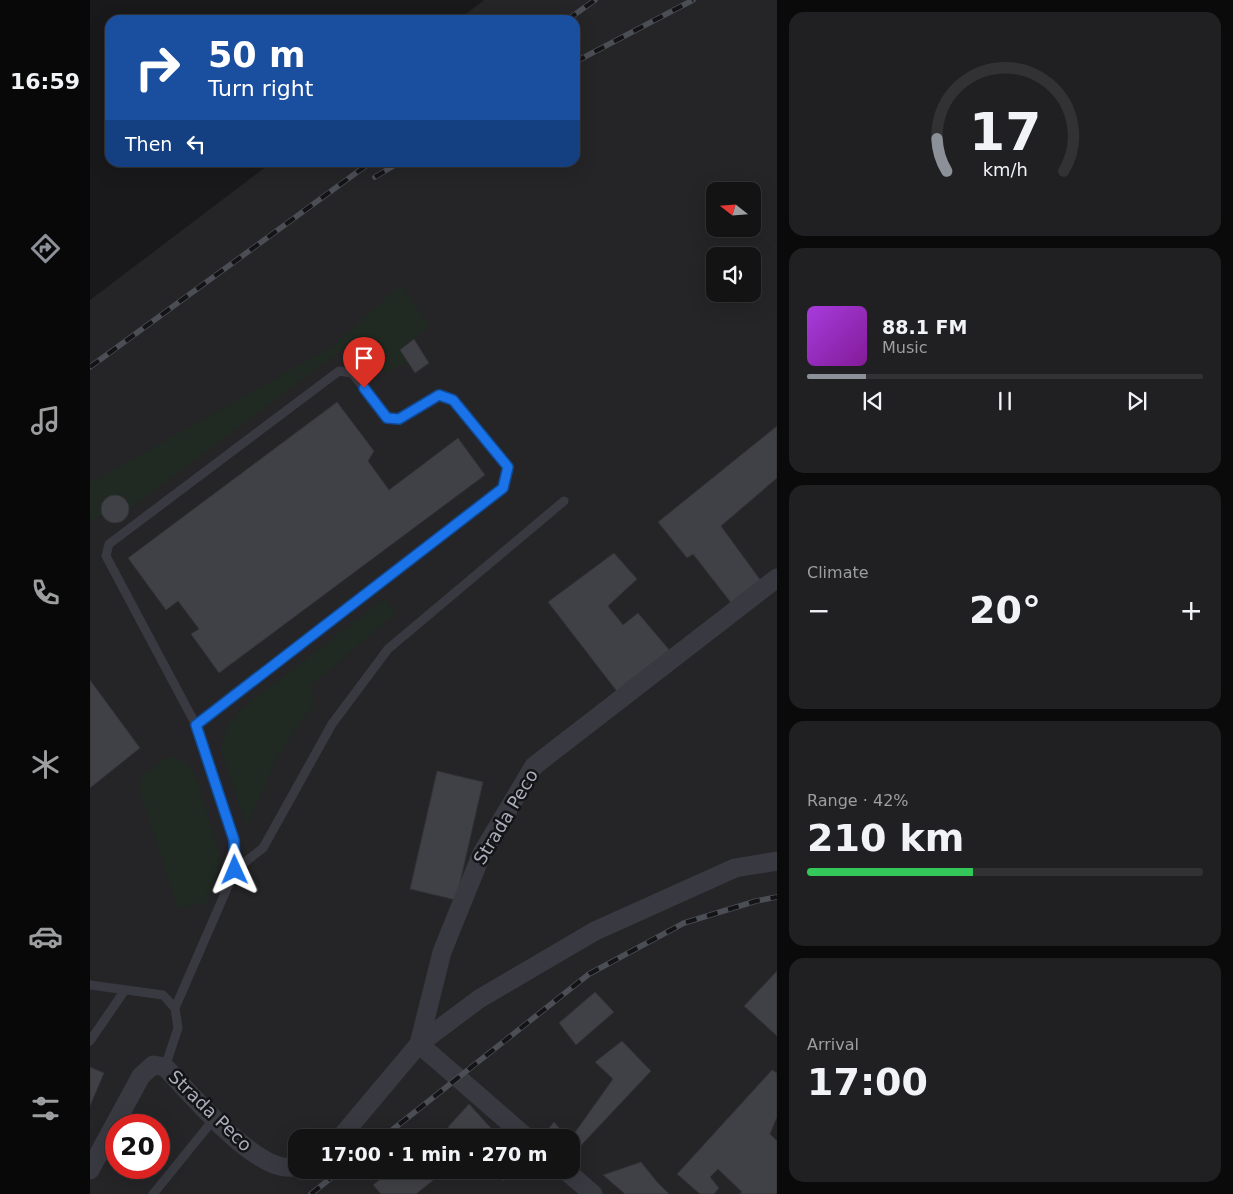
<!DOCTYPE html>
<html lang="en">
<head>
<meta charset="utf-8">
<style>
  :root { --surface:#131314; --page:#202022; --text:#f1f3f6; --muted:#9d9ea0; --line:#323234; --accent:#8c9099 }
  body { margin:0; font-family:"DejaVu Sans",sans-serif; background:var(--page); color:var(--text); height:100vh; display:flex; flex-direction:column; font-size:19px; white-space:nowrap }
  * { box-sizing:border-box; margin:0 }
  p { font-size:16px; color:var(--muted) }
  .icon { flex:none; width:28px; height:28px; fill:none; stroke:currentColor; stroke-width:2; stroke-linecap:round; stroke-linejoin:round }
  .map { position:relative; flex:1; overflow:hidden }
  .sheet { display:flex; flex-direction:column; gap:12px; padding:12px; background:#0a0a0b; width:456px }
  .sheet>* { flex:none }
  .banner { position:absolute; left:15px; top:15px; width:475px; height:152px; border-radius:15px; box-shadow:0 5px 20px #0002,0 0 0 1px var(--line); background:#1a4fa0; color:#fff; overflow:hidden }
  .needle { width:32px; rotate:287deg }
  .fabs { position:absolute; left:616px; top:182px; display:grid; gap:10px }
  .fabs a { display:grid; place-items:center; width:55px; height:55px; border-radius:10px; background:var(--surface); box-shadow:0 5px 20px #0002,0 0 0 1px var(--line); font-size:25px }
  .speed { position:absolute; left:15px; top:1114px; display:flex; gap:10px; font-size:25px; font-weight:700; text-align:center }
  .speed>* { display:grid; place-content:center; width:65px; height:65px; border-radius:50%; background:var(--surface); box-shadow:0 5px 20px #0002,0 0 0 1px var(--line); line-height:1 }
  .speed .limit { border:8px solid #d22; background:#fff; color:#111 }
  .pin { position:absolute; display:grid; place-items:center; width:42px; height:42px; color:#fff; margin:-51px -21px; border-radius:50% 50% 50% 0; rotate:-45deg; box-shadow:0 0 5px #0007 }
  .pin .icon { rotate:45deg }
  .me { position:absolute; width:55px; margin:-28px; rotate:359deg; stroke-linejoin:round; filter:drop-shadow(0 0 4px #0008) }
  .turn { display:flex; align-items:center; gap:18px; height:105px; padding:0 20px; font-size:22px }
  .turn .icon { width:65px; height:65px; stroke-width:2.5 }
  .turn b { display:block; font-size:35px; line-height:42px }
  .then { display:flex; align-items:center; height:48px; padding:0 20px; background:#0003; gap:10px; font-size:19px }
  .big { font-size:38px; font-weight:700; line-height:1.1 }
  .sheet .card { flex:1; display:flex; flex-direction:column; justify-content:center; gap:8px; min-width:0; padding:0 18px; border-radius:15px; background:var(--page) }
  .sheet .dial { align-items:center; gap:0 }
  .dial svg { height:130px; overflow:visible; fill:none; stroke:var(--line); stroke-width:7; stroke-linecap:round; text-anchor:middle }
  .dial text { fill:var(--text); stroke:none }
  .song { display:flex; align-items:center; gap:15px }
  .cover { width:60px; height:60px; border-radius:8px; background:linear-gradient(135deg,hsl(280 70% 55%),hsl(290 70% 35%)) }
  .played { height:5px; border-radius:2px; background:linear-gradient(90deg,var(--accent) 15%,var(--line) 15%) }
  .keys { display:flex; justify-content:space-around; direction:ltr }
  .heat { display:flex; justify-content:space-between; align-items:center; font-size:28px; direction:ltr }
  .charge { height:8px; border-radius:4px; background:linear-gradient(90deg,#34c759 42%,var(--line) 0) }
  .trip { position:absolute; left:198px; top:1129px; width:292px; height:50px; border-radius:15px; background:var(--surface); box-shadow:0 5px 20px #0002,0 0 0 1px var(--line); font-weight:700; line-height:50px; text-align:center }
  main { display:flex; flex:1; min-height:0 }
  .tab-bar { display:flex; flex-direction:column; width:90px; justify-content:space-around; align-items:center; background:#080808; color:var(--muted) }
  .tab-bar .icon { width:35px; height:35px }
  .tab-bar .active { color:var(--accent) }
  .tab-bar b { font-size:22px; color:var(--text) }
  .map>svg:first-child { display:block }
  .built { fill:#252528; fill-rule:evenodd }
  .green { fill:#202a22 }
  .building { fill:#404146; stroke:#333237 }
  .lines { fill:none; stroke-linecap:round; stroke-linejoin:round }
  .service { stroke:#393a41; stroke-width:9 }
  .minor { stroke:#393a41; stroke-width:19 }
  .rail-casing { stroke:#4c4e56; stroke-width:5.5 }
  .rail { stroke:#141416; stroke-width:4; stroke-dasharray:11; stroke-linecap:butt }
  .route-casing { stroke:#114b97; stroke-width:12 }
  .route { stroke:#1a73e8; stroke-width:9 }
  .labels { text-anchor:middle; stroke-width:5; stroke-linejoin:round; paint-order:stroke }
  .street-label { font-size:18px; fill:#aaaebc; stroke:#141416 }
</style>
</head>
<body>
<main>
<nav class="tab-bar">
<b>16:59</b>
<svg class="icon active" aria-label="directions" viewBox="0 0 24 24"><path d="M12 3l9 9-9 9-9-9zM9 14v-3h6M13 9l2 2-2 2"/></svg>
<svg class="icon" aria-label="music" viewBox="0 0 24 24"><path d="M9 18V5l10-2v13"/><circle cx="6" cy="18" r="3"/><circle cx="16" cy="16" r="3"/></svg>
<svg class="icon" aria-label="phone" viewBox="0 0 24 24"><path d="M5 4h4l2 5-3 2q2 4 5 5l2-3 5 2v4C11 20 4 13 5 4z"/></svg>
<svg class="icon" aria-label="climate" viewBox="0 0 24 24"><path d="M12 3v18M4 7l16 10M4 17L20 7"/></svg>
<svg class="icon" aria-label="car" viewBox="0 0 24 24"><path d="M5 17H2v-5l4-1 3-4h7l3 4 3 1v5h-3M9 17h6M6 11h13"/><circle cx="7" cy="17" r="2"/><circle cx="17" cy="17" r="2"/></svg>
<svg class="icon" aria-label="filters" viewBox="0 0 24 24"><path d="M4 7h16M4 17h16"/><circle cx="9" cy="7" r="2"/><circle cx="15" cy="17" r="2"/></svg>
</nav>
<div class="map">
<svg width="687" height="1194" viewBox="0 0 687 1194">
  <rect width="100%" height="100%" fill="#19191b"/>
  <path class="built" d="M394 0H687V1194H0V300L181 163 485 162V20H368ZM625 191H662V229H625ZM625 256H662V294H625ZM26 1125H69V1168H26ZM206 1138H481V1170H206Z"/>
  <path class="green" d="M310 285 340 326 310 350 318 362 296 373 276 344 267 339 39 510 34 498 21 496 13 501 12 515 0 520V483L243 346Z
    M294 599 306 613 222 685 223 705 186 759 157 826 131 751 136 727 152 708Z
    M86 757 97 764 105 774 129 853 130 863 117 902 88 909 50 791 51 777 75 758Z"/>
  <path class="building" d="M324 339 339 363 325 373 310 350Z
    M247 402 284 451 278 461 299 490 368 438 395 475 129 673 101 634 109 629 88 601 76 610 38 558Z
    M687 426V478L631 526 671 581 642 604 603 554 597 558 568 522Z
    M11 509a14 14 0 1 1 28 0a14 14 0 1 1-28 0Z
    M524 553 547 579 518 606 533 625 548 613 581 652 529 694 458 602Z
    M0 680 50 748 0 788Z
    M347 771 393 782 366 900 320 889Z
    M687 971V1036L654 1006Z
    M505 992 524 1012 486 1045 469 1023Z
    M532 1041 561 1071 481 1156V1138L523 1079 505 1062Z
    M0 1067 14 1073 0 1106Z
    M682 1070 687 1073V1117L680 1134 687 1141V1194H649L652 1192 628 1169 620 1177 629 1188 624 1194H610L587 1174Z
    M379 1104 410 1138H368L358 1127Z
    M464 1122 471 1130 469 1135 474 1138H451Z
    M551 1162 567 1182 579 1194H535L513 1175Z
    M302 1170H356L326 1194H291L283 1185Z
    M401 1170H424L413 1181Z"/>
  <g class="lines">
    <path class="service" d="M145 870 173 848 242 724 298 649 474 501
      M0 985 73 995 85 1008 88 1028 75 1067
      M85 1008 145 870 144 840 106 725 413 488 418 467 363 400 349 395 309 419 297 418 262 373 249 371 19 544 16 556 106 725
      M0 1041 35 990
      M63 1194 124 1119"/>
    <path class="minor" d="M250 1138 329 1044 389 999 505 931 645 868 687 861
      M437 1138 329 1044 352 952 392 853 444 766 687 578
      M0 1170 51 1076 63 1065 75 1067C98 1091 171 1179 206 1166
      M475 1170 503 1194"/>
    <defs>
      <path id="rail" d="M477 20 505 0
        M485 62 603 0
        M285 177 310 162
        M0 367 281 162
        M292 1138 499 974 594 923 666 901 687 897
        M221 1194 251 1170"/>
    </defs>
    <use href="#rail" class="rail-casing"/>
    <use href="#rail" class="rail"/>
  </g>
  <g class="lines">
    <defs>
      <path id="route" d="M145 870 144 840 106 725 413 488 418 467 363 400 349 395 309 419 297 418 274 388"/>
    </defs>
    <use href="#route" class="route-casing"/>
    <use href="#route" class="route"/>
  </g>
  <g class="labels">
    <g class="street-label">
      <text transform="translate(416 817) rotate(-59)" y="6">Strada Peco</text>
      <text transform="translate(120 1111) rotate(44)" y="6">Strada Peco</text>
    </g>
  </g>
</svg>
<div class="fabs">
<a><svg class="needle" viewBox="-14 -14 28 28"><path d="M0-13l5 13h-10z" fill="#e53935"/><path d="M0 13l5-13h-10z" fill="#9d9ea0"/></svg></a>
<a><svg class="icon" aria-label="sound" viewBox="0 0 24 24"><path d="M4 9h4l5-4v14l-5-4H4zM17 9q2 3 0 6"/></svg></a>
</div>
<div class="speed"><div class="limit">20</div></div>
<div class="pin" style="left:274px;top:388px;background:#d93025"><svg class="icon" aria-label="arrive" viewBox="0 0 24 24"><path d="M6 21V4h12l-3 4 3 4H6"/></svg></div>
<svg class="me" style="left:145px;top:870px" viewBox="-20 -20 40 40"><path d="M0-17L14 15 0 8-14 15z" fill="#1a73e8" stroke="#fff" stroke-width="4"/></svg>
<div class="trip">17:00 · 1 min · 270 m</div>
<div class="banner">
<div class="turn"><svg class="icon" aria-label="right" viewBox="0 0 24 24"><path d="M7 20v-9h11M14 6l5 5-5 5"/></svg><div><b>50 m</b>Turn right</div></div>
<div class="then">Then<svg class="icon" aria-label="left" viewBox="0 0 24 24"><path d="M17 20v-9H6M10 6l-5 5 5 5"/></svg></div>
</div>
</div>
<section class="sheet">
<div class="card dial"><svg viewBox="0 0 100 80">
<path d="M14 69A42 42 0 1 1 86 69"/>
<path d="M14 69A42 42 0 0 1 8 49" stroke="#8c9099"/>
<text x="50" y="56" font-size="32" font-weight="700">17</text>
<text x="50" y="72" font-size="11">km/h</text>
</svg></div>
<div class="card">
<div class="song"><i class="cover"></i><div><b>88.1 FM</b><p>Music</p></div></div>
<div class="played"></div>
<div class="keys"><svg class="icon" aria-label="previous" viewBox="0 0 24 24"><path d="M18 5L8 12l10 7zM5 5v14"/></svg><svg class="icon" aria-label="pause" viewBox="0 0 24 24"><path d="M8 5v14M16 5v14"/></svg><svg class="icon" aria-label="next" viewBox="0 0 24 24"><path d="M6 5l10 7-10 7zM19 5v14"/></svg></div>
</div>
<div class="card"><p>Climate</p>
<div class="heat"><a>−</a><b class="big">20°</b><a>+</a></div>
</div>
<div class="card"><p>Range · 42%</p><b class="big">210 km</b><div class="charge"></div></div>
<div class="card"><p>Arrival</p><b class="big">17:00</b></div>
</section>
</main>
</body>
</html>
